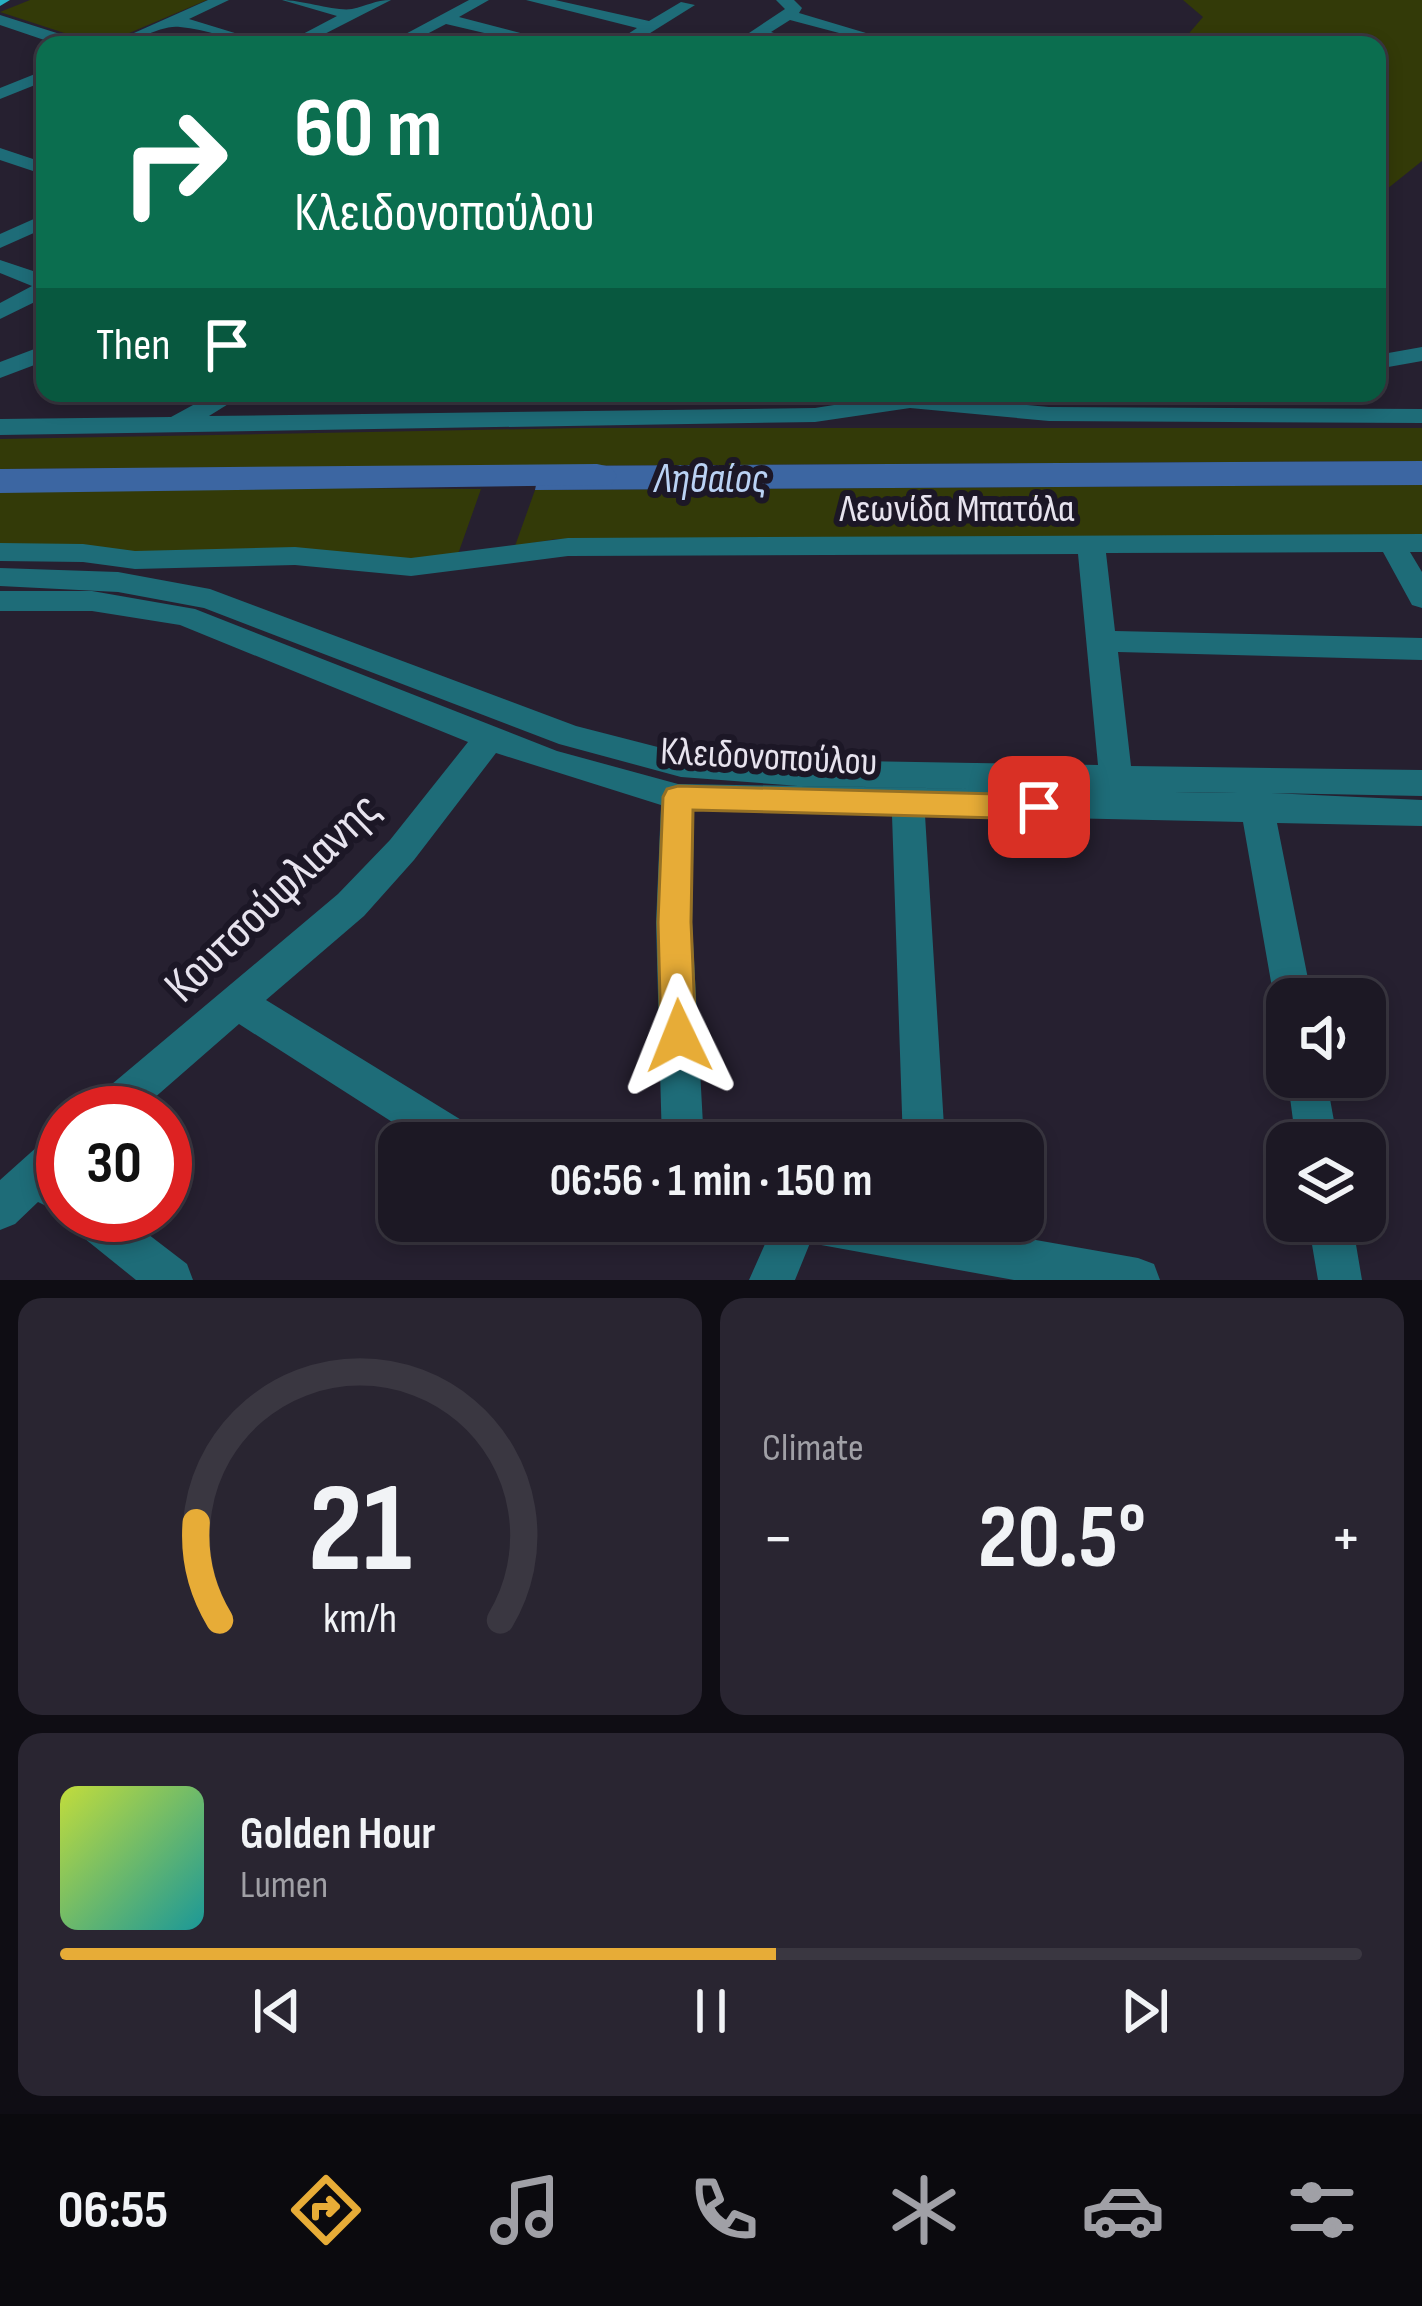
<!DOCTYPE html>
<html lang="en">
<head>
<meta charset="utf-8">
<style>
  :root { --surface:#1c1824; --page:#292531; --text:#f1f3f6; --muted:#a0a0a6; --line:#3a3741; --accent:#e7ac37 }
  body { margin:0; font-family:"Sofia Sans Condensed",sans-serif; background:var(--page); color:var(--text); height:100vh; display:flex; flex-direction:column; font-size:45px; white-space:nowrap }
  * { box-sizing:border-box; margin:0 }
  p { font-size:39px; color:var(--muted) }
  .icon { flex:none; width:66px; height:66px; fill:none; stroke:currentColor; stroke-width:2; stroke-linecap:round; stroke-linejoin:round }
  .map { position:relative; height:1280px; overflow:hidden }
  .panel { display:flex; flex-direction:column; gap:18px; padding:18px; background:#0f0d14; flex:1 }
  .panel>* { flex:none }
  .hud { position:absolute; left:36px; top:36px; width:1350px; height:366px; border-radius:24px; box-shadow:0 6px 18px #0003,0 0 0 3px var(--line); background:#0b6e4f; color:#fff; overflow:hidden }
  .fabs { position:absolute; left:1266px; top:978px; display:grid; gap:24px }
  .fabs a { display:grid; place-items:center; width:120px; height:120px; border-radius:24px; background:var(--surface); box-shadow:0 6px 18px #0003,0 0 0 3px var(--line); font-size:60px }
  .speed { position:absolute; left:36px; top:1086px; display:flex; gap:24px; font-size:60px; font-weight:700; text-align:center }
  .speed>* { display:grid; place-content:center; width:156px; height:156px; border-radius:50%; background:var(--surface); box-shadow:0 6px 18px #0003,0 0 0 3px var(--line); line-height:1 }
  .speed .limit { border:18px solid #d22; background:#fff; color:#111 }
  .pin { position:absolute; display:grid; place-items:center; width:102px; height:102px; color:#fff; margin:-51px; border-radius:24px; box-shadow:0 6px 18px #0006 }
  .me { position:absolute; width:132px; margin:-66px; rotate:358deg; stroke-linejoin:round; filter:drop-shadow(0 0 9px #0008) }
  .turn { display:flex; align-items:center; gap:42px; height:252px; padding:0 60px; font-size:54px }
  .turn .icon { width:156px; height:156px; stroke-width:2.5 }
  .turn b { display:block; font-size:84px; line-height:102px }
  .then { display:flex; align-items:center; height:114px; padding:0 60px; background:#0003; gap:24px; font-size:45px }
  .big { font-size:90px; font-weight:700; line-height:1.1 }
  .panel .card { flex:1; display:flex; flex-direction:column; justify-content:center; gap:18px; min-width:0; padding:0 42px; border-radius:24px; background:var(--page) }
  .panel .dial { align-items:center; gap:0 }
  .dial svg { height:312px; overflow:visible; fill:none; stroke:var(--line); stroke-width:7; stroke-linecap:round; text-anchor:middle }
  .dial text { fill:var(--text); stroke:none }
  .song { display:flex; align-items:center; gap:36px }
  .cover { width:144px; height:144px; border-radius:18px; background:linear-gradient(135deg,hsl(70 70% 55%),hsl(180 70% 35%)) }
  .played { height:12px; border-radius:6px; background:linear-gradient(90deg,var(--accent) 55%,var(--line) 55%) }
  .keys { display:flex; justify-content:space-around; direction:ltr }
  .heat { display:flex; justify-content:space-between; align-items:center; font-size:66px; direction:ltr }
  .panel .tiles { flex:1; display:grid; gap:18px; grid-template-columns:1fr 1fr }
  .card:last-child { grid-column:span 2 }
  .trip { position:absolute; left:378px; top:1122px; width:666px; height:120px; border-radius:24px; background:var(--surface); box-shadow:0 6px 18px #0003,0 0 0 3px var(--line); font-weight:700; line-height:120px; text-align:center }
  .menu { display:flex; height:192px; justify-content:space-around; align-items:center; background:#0b0a0e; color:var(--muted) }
  .menu .icon { width:84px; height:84px }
  .menu .selected { color:var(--accent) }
  .menu b { font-size:54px; color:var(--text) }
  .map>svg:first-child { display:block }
  .green { fill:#333a08 }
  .water { fill:#3c66a2 }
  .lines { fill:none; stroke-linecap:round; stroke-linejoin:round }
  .river { fill:#3c66a2; fill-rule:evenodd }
  .minor { fill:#1e6c78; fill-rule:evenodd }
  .major { fill:#27b1c4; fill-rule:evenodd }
  .route { fill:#e7ac37; stroke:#967024; stroke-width:3 }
  .labels { text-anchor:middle; stroke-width:12; stroke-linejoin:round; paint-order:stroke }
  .street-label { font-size:39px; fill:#e7e3ee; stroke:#1c1726 }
  .water-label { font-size:42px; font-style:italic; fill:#bad2f4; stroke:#1c1726 }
  .near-street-label { font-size:48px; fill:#e7e3ee; stroke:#1c1726 }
</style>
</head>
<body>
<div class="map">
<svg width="1422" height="1280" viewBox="0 0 1422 1280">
  <rect width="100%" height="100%" fill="#262030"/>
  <path class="green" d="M30 0H207L101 45 0 12Z
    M1183 0H1422V161L1377 197V45H1179L1203 17Z
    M582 428H1422V461L0 469V439Z
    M1422 485V537L556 539 515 546 535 490Z
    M329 488 481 489 457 557 416 562 0 547V492Z"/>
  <path class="water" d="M1422 461V485L535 490 540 466Z"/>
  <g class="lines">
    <path class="river" d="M597 464 611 467 617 476 611 485 0 493V469Z"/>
    <path class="minor" d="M208 0H229L189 19 274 45C241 45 213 30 180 27 160 24 133 45 107 45Z
      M282 0C302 0 337 12 352 9 367 6 375 0 391 0L303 45H282L337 16Z
      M469 0H489L459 17 566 45H536L446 24 406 45H385Z
      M526 0H555L649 21 681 2 695 5 631 45H611L637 28Z
      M776 0H794L802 8 799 13 866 33 858 38 790 20 771 32 809 45 759 40 751 45H731L785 9Z
      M0 15 82 41 84 45H59L0 25Z
      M45 70V81L0 99V88Z
      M0 148 45 163V175L0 160Z
      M45 214V228L0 248V234Z
      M0 260 45 275V297L0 319V303L32 286 0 273Z
      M45 345V361L0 378V362Z
      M1422 347V361L1377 369V355Z
      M215 393H246L209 416 815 408 910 393H952L949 398 1049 407 1422 409V423L1049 421 910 408 815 422 0 435V419L171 417Z
      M1422 534V552H1410L1422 572V608L1412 605 1383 552 1106 553 1115 631 1422 638V660L1118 652 1131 766 1422 770V796L1271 793 1422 800V826L1277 823 1312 999H1287V1014L1280 1011 1274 999 1243 822 925 815 945 1143H903L892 815 694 810 692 923 704 1143H662L656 923 661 805 496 753 414 860 364 916 266 1000 476 1129 482 1143H425L239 1024 137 1113H87L93 1100 338 894 390 840 468 742 180 625 92 611H0V591H92L195 609 557 751 678 784 1237 793 800 786 681 777 559 744 204 608 118 592 0 586V568L118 572 210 589 576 726 681 753 800 760 1098 765 1078 554 568 556 411 576 295 565 135 569 83 562 0 561V543L83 544 135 551 295 547 411 558 568 538Z
      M1287 1075 1326 1077 1338 1143H1296Z
      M63 1131 65 1215 38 1202 15 1224 0 1230V1180L48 1137Z
      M68 1215H123L187 1264 193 1280H136L74 1230Z
      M762 1221H927L1138 1258 1154 1264 1160 1280H1014L810 1243 795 1280H749L769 1235Z
      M1308 1221H1352L1362 1280H1318Z"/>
    <path class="major" d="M0 0H10L0 6Z"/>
  </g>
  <path class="route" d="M678 786 1039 795 1050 799 1055 807 1050 815 1039 819 693 810 691 922 696 1036 691 1047 679 1052 666 1047 661 1036 658 922 663 797 667 789Z"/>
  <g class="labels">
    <g class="street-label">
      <text x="957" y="521">Λεωνίδα Μπατόλα</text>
      <text transform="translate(769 755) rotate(3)" y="14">Κλειδονοπούλου</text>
    </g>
    <g class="water-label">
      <text x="711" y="492">Ληθαίος</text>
    </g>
    <g class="near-street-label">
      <text transform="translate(271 896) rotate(-44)" y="17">Κουτσούφλιανης</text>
    </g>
  </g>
</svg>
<div class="fabs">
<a><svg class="icon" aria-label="sound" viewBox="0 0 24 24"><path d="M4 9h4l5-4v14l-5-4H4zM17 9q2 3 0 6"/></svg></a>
<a><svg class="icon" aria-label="layers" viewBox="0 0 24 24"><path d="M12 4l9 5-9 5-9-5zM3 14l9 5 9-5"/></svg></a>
</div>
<div class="speed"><div class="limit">30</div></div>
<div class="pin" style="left:1039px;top:807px;background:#d93025"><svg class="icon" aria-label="arrive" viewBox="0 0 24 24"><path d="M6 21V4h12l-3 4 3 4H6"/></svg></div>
<svg class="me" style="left:679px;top:1036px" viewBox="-20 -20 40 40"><path d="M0-17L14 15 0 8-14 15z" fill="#e7ac37" stroke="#fff" stroke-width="4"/></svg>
<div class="trip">06:56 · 1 min · 150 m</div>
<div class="hud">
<div class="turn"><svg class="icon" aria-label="right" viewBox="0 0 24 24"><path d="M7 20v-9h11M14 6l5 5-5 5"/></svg><div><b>60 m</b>Κλειδονοπούλου</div></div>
<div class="then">Then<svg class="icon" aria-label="arrive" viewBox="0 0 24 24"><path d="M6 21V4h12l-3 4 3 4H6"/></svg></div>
</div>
</div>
<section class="panel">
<div class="tiles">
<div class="card dial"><svg viewBox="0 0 100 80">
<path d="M14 69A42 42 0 1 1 86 69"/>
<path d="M14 69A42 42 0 0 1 8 44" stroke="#e7ac37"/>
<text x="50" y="56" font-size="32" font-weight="700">21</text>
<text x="50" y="72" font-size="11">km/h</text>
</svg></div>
<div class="card"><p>Climate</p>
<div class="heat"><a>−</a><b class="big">20.5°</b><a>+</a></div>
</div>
<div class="card">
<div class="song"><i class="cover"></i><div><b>Golden Hour</b><p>Lumen</p></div></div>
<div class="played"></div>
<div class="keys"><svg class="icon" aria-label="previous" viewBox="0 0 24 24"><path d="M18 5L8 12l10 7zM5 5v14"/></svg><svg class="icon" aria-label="pause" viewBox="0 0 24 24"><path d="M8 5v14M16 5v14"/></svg><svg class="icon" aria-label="next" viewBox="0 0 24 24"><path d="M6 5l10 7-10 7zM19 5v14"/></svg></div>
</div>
</div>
</section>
<nav class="menu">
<b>06:55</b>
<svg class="icon selected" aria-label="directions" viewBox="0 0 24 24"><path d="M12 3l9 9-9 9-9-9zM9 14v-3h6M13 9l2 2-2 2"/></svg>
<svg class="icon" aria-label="music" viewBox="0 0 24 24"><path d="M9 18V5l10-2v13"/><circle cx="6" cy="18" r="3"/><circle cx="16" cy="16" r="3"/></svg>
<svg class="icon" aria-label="phone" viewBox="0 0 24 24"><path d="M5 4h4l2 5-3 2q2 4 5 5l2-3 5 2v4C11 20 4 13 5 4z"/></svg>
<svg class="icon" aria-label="climate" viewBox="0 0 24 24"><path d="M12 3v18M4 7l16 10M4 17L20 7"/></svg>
<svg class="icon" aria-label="car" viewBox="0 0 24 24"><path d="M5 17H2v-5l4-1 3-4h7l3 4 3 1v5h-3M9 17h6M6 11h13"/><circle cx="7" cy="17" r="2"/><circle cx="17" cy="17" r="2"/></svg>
<svg class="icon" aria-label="filters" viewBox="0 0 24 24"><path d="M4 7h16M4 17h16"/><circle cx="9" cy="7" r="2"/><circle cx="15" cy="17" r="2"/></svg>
</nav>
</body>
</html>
